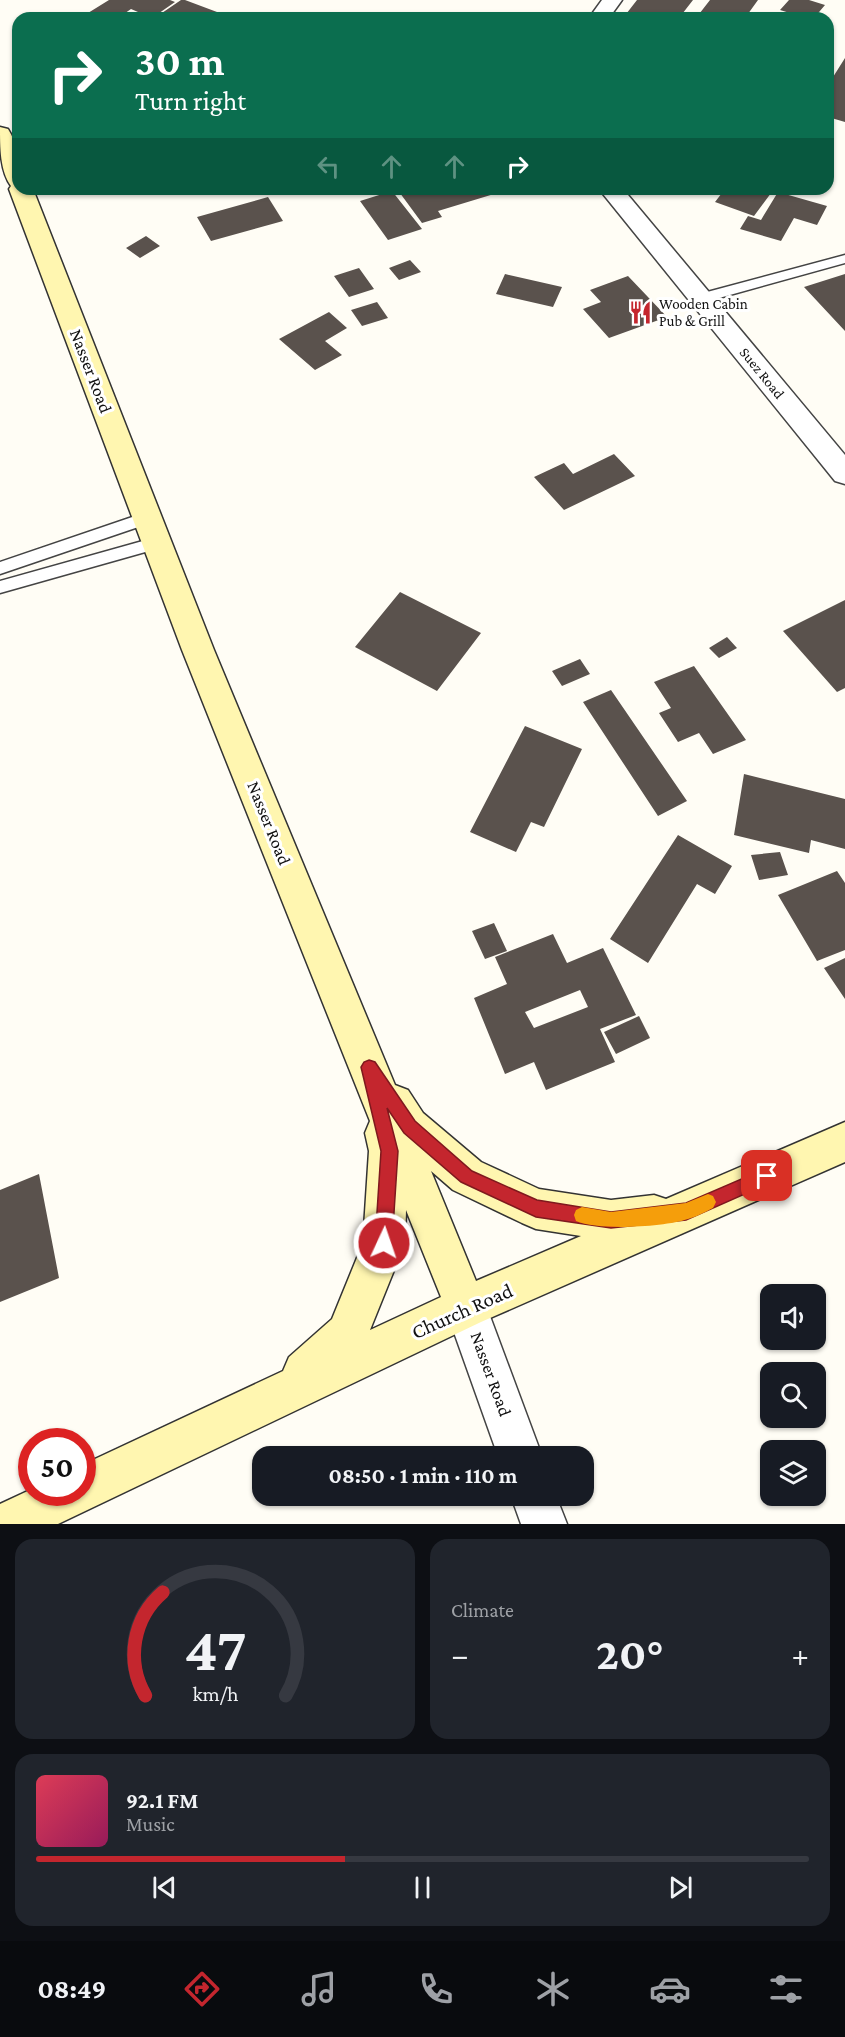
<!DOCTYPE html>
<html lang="en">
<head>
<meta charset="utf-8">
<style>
  :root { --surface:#171b24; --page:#20242c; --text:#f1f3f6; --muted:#9ea1a6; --line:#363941; --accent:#c4262e }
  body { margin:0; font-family:"Crimson Pro",serif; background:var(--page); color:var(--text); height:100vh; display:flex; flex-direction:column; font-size:22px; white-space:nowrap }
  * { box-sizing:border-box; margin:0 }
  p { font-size:20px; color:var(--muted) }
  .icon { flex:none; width:33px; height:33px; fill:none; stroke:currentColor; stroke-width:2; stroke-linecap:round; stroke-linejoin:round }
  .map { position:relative; height:1524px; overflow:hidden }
  .side { display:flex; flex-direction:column; gap:15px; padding:15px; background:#0d0f14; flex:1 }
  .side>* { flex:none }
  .guide { position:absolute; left:12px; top:12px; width:822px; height:183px; border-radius:18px; box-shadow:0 2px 4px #0004; background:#0b6e4f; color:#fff; overflow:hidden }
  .buttons { position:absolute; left:760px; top:1284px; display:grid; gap:12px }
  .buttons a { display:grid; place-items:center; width:66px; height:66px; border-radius:12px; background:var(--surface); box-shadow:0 2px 4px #0004; font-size:30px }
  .speed { position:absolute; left:18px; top:1428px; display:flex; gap:12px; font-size:30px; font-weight:700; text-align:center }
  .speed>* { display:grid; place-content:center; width:78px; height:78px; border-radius:50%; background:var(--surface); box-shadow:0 2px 4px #0004; line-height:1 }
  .speed .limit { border:9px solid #d22; background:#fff; color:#111 }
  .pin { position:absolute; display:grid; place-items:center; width:51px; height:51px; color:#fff; margin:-26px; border-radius:12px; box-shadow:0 3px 9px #0006 }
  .me { position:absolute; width:66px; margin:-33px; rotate:3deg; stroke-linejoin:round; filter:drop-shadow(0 0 4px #0008) }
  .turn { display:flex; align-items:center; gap:21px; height:126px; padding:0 24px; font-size:27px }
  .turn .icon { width:78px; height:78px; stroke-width:2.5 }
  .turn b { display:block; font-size:42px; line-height:51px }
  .lanes { display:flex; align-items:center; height:57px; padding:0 24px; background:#0003; justify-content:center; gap:30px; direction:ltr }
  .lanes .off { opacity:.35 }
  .big { font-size:45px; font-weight:700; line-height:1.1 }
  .side .tile { flex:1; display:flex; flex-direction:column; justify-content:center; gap:9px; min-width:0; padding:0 21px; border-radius:18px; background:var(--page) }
  .side .dial { align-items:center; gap:0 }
  .dial svg { height:156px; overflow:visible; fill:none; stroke:var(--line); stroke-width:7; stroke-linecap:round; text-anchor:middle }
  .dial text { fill:var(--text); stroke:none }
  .song { display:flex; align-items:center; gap:18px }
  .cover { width:72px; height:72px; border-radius:9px; background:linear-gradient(135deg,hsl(350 70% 55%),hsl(330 70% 35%)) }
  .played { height:6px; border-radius:3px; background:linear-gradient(90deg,var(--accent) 40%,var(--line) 40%) }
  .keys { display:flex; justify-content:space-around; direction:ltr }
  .heat { display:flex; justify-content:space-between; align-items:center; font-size:33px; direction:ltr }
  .side .tiles { flex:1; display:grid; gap:15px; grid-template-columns:1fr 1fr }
  .tile:last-child { grid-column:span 2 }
  .trip { position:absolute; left:252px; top:1446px; width:342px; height:60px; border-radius:18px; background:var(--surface); box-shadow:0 2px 4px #0004; font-weight:700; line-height:60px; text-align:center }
  .dock { display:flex; height:96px; justify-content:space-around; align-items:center; background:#090b0e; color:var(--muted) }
  .dock .icon { width:42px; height:42px }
  .dock .on { color:var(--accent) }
  .dock b { font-size:27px; color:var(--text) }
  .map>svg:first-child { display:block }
  .building { fill:#5a524d; fill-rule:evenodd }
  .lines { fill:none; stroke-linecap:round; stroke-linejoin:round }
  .service-casing { stroke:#444; stroke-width:3 }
  .minor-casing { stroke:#444; stroke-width:3 }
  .tertiary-casing { stroke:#444; stroke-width:3 }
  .secondary-casing { stroke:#333; stroke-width:3 }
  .service { fill:#fff; fill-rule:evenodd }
  .minor { fill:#fff; fill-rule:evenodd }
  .tertiary { fill:#fff; fill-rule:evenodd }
  .secondary { fill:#fff6b0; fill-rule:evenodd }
  .route { fill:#c4262e; stroke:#7f191e; stroke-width:1.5 }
  .slow { fill:#f59e0b }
  .labels { text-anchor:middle; stroke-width:6; stroke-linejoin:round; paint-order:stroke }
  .far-poi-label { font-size:15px; fill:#111; stroke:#fff; text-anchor:start }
  .far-street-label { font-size:15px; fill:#111; stroke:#fff }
  .street-label { font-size:18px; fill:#111; stroke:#fff }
  .near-street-label { font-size:21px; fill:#111; stroke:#fff }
</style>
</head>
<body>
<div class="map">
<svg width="845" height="1524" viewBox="0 0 845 1524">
  <rect width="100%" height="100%" fill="#fffdf5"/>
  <path class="building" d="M109 0H170L175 2 152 18 131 9 118 18H100L88 13Z
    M181 0H185L217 12 209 18H166L159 15Z
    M637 0H693L679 18H623Z
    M710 0H758L745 18H696Z
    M789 0H809L825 5 814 18H806L780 10Z
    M845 58V122L828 117V85Z
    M397 189H490L494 194 438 211 442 217 422 223Z
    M725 189H774L754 216 715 202Z
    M392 191 422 229 388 240 360 201Z
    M778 192 827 206 817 225 794 218 781 241 740 229 748 216 761 220Z
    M268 197 283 221 211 241 197 217Z
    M146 236 160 246 140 258 126 248Z
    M410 260 421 272 399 280 389 268Z
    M359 268 374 289 349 297 334 276Z
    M505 274 562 287 553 307 496 294Z
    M845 274V331L804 287Z
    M628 276 667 317 609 338 583 309 601 302 590 290Z
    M377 302 388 318 362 326 351 310Z
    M329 312 347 328 325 341 342 355 315 370 279 339Z
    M614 454 635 476 564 510 534 477 564 463 573 474Z
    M400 592 481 633 437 691 355 647Z
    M845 600V688L837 692 783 631Z
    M727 637 737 648 719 658 709 648Z
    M580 659 590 674 562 686 552 671Z
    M694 666 746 740 713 754 699 733 678 742 659 713 671 708 654 682Z
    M611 690 687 801 658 816 583 702Z
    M525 726 582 749 544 827 531 822 516 852 470 832Z
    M744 774 845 799V849L811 840 809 853 734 835Z
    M678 835 732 866 715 894 697 884 648 963 610 939Z
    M780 852 788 875 759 880 751 855Z
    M837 871 845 883V950L817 961 778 895Z
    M494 923 507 951 485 959 472 931Z
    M553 934 567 963 603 948 636 1015 600 1029 615 1062 546 1090 534 1062 505 1074 474 998 507 984 495 957ZM580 990 588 1007 534 1028 525 1012Z
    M845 958V999L824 968Z
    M639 1016 650 1038 616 1054 604 1032Z
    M39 1174 59 1278 0 1302V1190Z"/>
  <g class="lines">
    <defs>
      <path id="service" d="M845 255V263L701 303 694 298 696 295Z
        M147 512 153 514 155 518 153 522 0 574V562Z
        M157 537 163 539 165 543 163 547 0 593V581Z"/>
      <path id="minor" d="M602 0H622L609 18H589Z
        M599 189H623L845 455V484L835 481Z"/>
      <path id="tertiary" d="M466 1286 481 1292 542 1456H498L445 1307 451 1292Z
        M511 1496H556L567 1524H521Z"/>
      <path id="secondary" d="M0 127 8 129C20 147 18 168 18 189H33L214 650 395 1085 408 1090 423 1113 481 1162 539 1189 611 1200 654 1195 666 1199 845 1122V1162L481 1322 58 1524H0V1504L32 1489V1492H82V1465L283 1371 289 1357 332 1319 363 1243 369 1151 365 1133 370 1121 182 650 9 189 11 186C0 171 0 147 0 127ZM431 1171 453 1190 522 1223 536 1229 581 1236 476 1281ZM406 1210 441 1297 370 1330 405 1243Z"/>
    </defs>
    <use href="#service" class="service-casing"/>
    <use href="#minor" class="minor-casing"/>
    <use href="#tertiary" class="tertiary-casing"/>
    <use href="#secondary" class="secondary-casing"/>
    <use href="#service" class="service"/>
    <use href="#minor" class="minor"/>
    <use href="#tertiary" class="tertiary"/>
    <use href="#secondary" class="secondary"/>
  </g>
  <path class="route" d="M369 1060 375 1062 415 1121 472 1171 537 1200 611 1212 686 1203 767 1168 772 1170 775 1176 772 1182 686 1220 611 1228 536 1217 461 1182 404 1133 387 1108 398 1151 392 1243 390 1249 384 1252 378 1249 375 1243 381 1151 361 1067 364 1062Z"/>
  <path class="slow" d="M708 1194 713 1196 716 1202 713 1208C705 1212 696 1217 688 1219 664 1227 599 1231 576 1221L574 1215 576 1210 582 1207 611 1212 686 1203Z"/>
  <defs>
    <symbol id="restaurant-bare" viewBox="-9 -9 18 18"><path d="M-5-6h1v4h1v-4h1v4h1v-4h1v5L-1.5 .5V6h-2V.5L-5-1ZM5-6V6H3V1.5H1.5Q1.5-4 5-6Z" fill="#c4262e" stroke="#fff" stroke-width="2.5" paint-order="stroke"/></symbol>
  </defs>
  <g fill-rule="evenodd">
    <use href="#restaurant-bare" x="624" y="296" width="33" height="33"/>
  </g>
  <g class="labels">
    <g class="far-poi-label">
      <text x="659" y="309">Wooden Cabin<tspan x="659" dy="17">Pub &amp; Grill</tspan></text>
    </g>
    <g class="far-street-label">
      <text transform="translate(762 373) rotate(51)" y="5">Suez Road</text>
    </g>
    <g class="street-label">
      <text transform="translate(91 371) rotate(69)" y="6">Nasser Road</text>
      <text transform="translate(269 823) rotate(68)" y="6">Nasser Road</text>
      <text transform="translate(491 1374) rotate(70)" y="6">Nasser Road</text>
    </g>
    <g class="near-street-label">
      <text transform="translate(462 1311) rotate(-24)" y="7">Church Road</text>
    </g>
  </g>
</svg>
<div class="buttons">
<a><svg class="icon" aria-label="sound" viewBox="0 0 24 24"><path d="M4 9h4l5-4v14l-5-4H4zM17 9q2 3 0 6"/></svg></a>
<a><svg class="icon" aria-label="search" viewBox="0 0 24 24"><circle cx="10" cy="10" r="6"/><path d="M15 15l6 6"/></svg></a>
<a><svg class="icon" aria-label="layers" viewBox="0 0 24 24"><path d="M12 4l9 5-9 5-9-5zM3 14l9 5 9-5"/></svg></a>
</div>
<div class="speed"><div class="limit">50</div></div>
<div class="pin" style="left:767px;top:1176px;background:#d93025"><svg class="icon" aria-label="arrive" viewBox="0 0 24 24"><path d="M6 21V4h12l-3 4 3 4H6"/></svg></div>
<svg class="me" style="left:384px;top:1243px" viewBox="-20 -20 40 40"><circle r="17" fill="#c4262e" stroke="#fff" stroke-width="3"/><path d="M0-11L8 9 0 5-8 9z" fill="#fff"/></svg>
<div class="trip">08:50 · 1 min · 110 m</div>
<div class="guide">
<div class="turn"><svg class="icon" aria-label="right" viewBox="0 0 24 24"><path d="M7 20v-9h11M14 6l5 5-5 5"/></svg><div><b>30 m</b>Turn right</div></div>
<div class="lanes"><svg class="icon off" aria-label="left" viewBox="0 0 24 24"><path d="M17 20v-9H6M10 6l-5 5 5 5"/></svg><svg class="icon off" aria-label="ahead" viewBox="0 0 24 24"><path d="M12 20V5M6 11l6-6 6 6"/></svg><svg class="icon off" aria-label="ahead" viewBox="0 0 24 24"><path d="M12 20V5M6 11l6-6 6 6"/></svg><svg class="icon" aria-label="right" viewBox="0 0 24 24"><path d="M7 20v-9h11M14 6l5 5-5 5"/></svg></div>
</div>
</div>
<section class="side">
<div class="tiles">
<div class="tile dial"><svg viewBox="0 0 100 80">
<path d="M14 69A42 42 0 1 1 86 69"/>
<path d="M14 69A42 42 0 0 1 23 16" stroke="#c4262e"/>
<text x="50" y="56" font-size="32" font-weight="700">47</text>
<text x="50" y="72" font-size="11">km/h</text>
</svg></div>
<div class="tile"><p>Climate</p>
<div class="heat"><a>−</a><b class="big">20°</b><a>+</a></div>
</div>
<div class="tile">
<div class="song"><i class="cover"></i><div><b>92.1 FM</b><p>Music</p></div></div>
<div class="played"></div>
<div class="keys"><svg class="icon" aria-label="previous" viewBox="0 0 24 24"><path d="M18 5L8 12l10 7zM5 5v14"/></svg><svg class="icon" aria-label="pause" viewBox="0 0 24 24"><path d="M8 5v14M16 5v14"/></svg><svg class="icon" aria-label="next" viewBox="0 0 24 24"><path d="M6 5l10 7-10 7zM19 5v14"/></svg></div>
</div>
</div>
</section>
<nav class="dock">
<b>08:49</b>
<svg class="icon on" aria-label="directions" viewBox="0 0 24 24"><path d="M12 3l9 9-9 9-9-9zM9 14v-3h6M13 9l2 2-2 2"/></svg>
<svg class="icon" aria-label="music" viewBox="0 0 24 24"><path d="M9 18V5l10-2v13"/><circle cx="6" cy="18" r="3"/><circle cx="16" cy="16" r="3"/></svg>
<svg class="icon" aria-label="phone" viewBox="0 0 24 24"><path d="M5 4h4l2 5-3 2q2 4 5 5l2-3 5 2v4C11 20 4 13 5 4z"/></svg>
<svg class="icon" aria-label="climate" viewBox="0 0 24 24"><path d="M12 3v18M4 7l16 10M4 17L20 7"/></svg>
<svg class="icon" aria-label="car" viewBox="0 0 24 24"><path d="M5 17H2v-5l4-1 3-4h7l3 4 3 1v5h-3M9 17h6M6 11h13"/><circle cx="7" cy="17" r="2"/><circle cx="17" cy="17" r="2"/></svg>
<svg class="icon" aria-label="filters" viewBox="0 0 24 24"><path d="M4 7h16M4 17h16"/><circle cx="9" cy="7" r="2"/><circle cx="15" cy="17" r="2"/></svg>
</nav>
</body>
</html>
